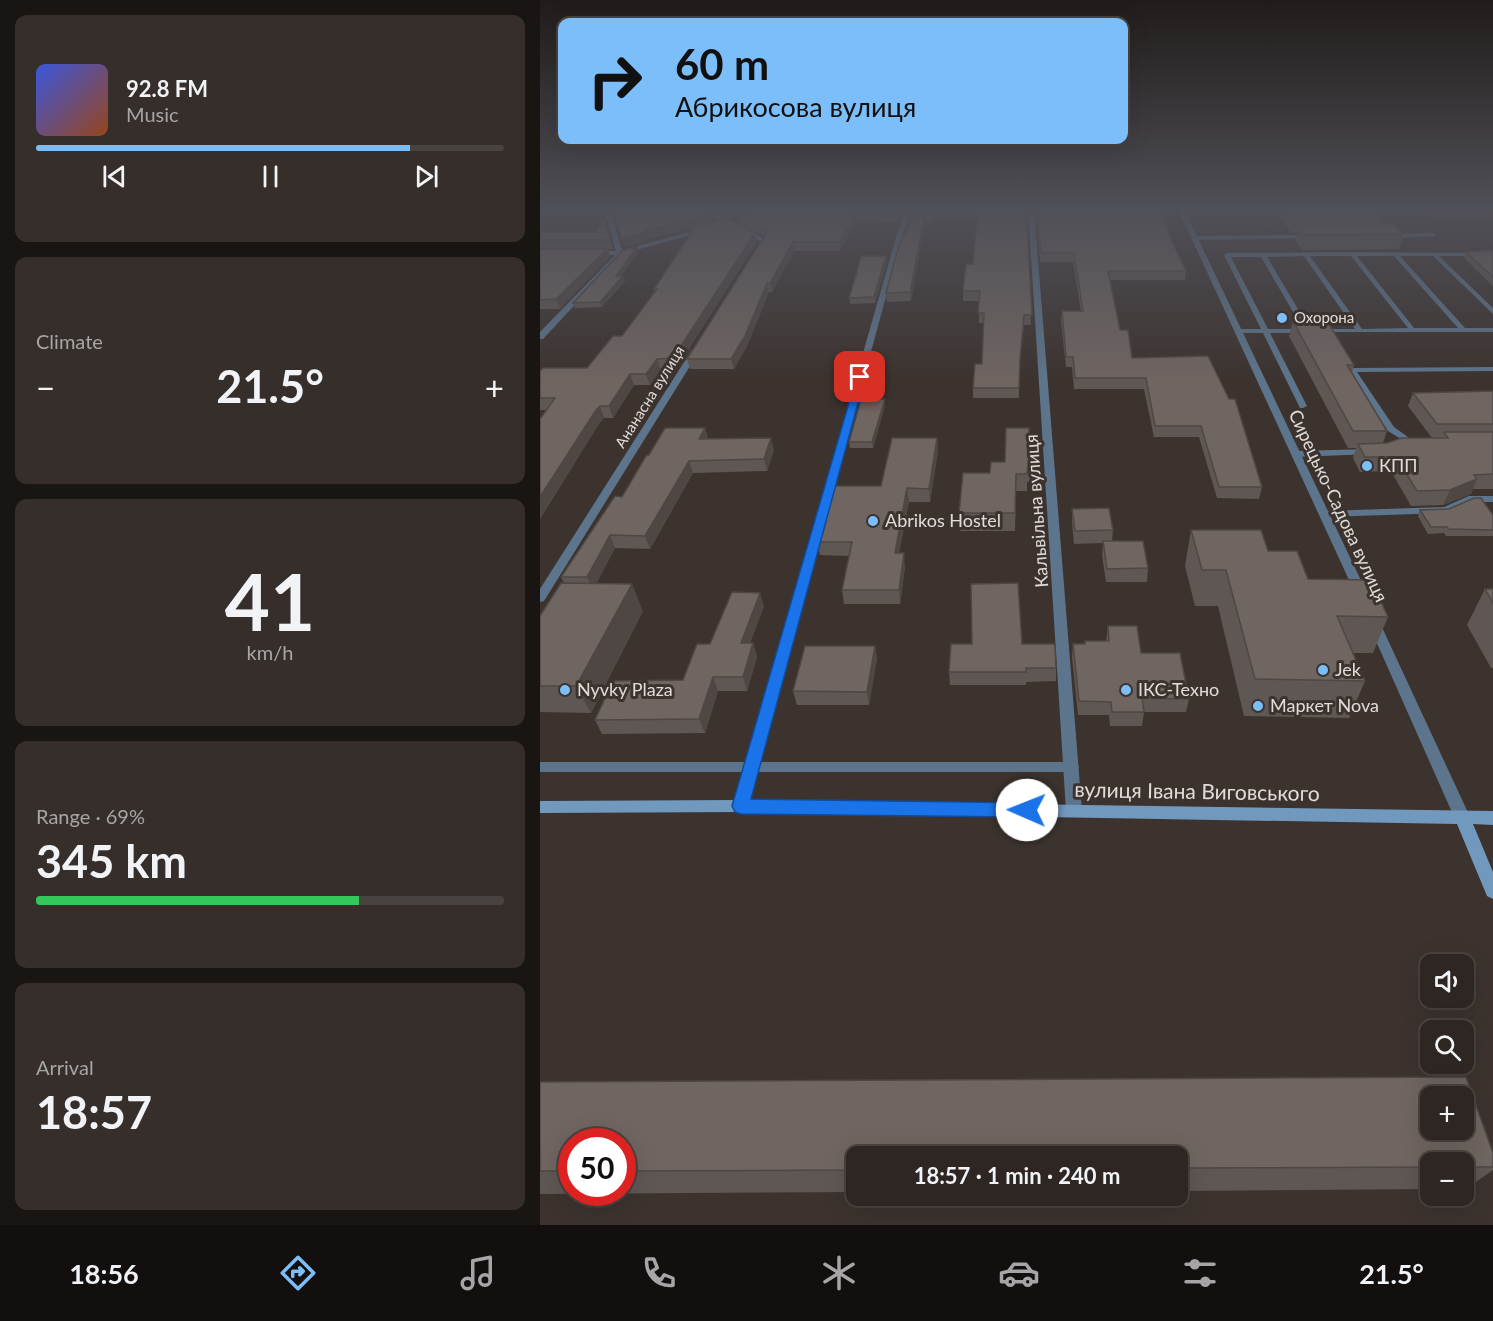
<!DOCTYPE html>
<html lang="en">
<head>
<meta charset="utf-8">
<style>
  :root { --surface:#2d2623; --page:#352e2b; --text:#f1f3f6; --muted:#a7a5a6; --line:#484341; --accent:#7cbef9 }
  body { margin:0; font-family:Lato,sans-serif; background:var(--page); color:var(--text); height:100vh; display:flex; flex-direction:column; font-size:22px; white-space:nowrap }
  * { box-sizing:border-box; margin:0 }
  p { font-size:20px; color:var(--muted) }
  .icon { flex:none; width:33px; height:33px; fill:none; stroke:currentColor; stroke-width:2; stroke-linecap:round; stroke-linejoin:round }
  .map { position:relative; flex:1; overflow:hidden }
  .panel { display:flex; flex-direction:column; gap:15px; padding:15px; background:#191513; width:540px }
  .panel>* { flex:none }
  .guide { position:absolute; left:18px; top:18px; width:570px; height:126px; border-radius:12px; box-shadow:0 6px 24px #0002,0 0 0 2px var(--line); background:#7cbef9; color:#111; overflow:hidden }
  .controls { position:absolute; left:880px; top:954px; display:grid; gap:12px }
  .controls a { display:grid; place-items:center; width:54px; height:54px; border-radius:12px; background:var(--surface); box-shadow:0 6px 24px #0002,0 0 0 2px var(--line); font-size:30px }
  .speed { position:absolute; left:18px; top:1128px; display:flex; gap:12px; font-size:30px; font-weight:700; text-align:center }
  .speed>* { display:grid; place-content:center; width:78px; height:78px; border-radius:50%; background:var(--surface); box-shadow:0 6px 24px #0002,0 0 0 2px var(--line); line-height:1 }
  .speed .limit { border:9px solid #d22; background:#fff; color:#111 }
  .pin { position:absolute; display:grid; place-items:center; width:51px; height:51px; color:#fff; margin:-26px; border-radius:12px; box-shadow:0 3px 9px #0006 }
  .me { position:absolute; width:66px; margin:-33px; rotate:271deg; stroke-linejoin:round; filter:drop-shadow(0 0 4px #0008) }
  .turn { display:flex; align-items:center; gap:21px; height:126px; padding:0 18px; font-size:27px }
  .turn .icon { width:78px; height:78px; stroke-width:2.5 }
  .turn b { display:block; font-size:42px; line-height:51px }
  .big { font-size:45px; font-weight:700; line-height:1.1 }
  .panel .tile { flex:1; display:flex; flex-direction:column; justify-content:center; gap:9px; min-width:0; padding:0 21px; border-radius:12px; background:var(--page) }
  .panel .dial { align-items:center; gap:0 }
  .dial b { font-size:78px; line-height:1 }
  .song { display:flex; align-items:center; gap:18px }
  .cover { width:72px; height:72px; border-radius:9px; background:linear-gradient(135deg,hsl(230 70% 55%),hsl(20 70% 35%)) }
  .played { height:6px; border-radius:3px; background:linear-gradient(90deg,var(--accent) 80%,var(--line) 80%) }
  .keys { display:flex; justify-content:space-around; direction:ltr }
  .heat { display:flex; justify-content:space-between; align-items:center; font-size:33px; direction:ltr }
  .charge { height:9px; border-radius:4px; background:linear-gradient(90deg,#34c759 69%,var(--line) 0) }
  .trip { position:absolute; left:306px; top:1146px; width:342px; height:60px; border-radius:12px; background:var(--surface); box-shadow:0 6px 24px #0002,0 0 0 2px var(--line); font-weight:700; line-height:60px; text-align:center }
  .tab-bar { display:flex; height:96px; justify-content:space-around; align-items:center; background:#120f0e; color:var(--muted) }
  .tab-bar .icon { width:42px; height:42px }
  .tab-bar .current { color:var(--accent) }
  .tab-bar b { font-size:27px; color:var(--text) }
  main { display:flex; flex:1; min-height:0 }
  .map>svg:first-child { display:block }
  .green { fill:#894d2c }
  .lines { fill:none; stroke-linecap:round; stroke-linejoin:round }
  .lane { fill:#5d758c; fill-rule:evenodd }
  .street { fill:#5d758c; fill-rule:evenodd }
  .secondary { fill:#7199bd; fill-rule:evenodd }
  .wall { fill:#5f5753; fill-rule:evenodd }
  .shaded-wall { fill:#4e4744 }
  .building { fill:#6f6561; stroke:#4e4744; stroke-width:1.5; fill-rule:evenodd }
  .route { fill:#1a73e8; stroke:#114b97; stroke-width:1.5 }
  .poi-dot { fill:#7cbef9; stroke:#3c332f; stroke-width:2 }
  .labels { text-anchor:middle; stroke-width:6; stroke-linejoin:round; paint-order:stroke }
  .far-poi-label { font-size:15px; fill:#e1dcd9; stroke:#3c332f; text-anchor:start }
  .far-street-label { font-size:15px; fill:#e1dcd9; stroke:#3c332f }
  .poi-label { font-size:18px; fill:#e1dcd9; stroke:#3c332f; text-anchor:start }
  .street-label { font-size:18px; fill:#e1dcd9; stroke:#3c332f }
  .near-street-label { font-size:21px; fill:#e1dcd9; stroke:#3c332f }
</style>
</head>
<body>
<main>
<section class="panel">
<div class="tile">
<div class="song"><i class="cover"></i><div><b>92.8 FM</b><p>Music</p></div></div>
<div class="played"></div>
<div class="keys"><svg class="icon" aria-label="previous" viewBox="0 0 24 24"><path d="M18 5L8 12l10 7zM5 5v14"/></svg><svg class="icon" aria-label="pause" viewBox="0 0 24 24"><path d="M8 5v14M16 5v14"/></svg><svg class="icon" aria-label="next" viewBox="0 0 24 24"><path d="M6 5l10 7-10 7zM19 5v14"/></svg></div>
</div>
<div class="tile"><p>Climate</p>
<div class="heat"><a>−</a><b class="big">21.5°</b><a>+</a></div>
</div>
<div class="tile dial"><b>41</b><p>km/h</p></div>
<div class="tile"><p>Range · 69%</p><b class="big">345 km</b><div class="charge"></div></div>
<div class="tile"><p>Arrival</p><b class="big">18:57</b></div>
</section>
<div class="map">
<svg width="953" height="1225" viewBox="0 0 953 1225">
  <rect width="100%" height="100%" fill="#3c332f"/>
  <path class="green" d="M888 209H953V219H898Z"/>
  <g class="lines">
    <path class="lane" d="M894 233 896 236 850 238 847 236 850 234Z
      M771 235 773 236V238L654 240 651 238 654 236Z
      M812 252 941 253 942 254 939 256H899L953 308V314L893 256H860L925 328H953V332H777V330L779 329H815L764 256 727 257 771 331 768 333H730L767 406 763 408H760L723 333H698L695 331 698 329H721L684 255 687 253ZM770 256H811L868 328 822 329ZM817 256H854L918 328H874ZM691 257H721L763 329H728Z
      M953 367V371L817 372 854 427 872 440 873 442 869 444 848 431 808 370 812 368Z
      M829 449 832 450V454L756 457 752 454 756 451Z
      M929 496H953V502H931L906 513 785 517 780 514 785 511 904 507Z
      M0 762H533L537 763 539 767 537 771 533 772H0Z"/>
    <path class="street" d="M64 209H70L82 250 165 228 168 230 82 254 3 339H0V332L75 255H54L51 253 54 251H76Z
      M158 209H167L226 239 221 251 218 253 215 251 220 241Z
      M346 209H355L368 216 207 806 205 810 200 812 195 810 193 806 362 217Z
      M488 209H494L542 811 539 816 534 817 529 816 526 811Z
      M638 209H644L827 593 825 596 821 597 815 593Z
      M153 348 160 350 4 601 0 602V589Z
      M834 619 840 623 931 819 928 824 923 826 918 824 915 819 828 623Z"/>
    <path class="secondary" d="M200 800 953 811V825L933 824 953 872V899L947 896 917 824 200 812 0 813V801Z"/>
  </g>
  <path class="wall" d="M72 209 178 221 215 233 217 242 136 369 121 370 110 385H94L73 418H64L60 422 0 519V419L7 410H0V371L47 368 82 336 115 292 114 289 154 228 107 239 106 241 84 247Z
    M173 209H358L359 218 358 222 316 221 300 251H254L232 292H229L207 346 194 369H150L147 359 225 236 201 225 199 216 190 219Z
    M358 209H486L491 325H484L479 369V398H433V388L442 364 444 323H439V301H423V291L433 264 437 217H394L392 222H385L371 301 347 302 346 293 371 222H369V212Z
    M496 209H620L632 241 646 271 645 280H570L580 330 592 358 722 487 719 499 677 498 659 437H614L604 389H534L532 367H526L521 321 522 311H541L533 262H500Z
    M735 209H833L845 222 844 225 863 234 859 249 763 250 756 241 758 232 751 233Z
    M64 219 73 249H67L70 257 20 309H0V232H56Z
    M953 250V286L924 258 926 252Z
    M98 252 81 276 85 281 62 307 35 308 33 303Z
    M347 262 335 303 310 304 309 298Z
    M753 321 814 365 812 373 847 431 843 443 892 438 868 406 873 393 953 391V489H933L931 494 903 505 871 506 851 471 820 472 813 458 816 448H808L749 336Z
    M345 405 333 448H310L309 442Z
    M165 428 168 439 234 450 227 471 153 473 110 549 75 548 56 584 103 611 51 713 0 712V616L24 583 21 577 82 497 109 455Z
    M397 438 398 451 390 502H369L359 553 365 567 360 604H304L302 590 309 556 280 555 277 542Z
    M490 465V482H487V491H476L475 531H420L419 513 450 473Z
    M532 509 573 530 572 541 608 568 607 582H566L562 555 563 543 534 544 532 522Z
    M880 510 953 515V536H906L904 533 888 534 878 516Z
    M651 530 728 551 768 579 848 617 833 653H813L825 681 809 718 704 716 678 606H655L645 566Z
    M945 589H953V668H951L927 625Z
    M224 606 210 643H213L217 657 207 691H178L165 733 62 734 55 720 143 680 170 644Z
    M568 626 601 653 649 699 646 712H604L602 726H570L569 715H538L532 657 533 644H545L566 641Z
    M482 644 516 668V681L486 682V685H410L409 672Z
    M335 646 337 659 329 705H257L253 691Z
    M0 1082 953 1153V1170L926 1189H924V1162H891V1189L638 1191V1156H316V1192L0 1194ZM32 1142H82V1192H32Z"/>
  <path class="shaded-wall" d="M0 209H11L0 219Z
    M191 209H224L190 219 188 210Z
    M394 209V217L392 222V214Z
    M315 213 316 221 300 251 299 242Z
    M176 214 178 222 107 239 106 241 84 247 81 238 105 230Z
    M385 214V222L371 301 370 292Z
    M215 233 217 242 136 369 133 358Z
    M253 242 254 251 232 292 230 283Z
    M97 247 98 252 78 281 76 276Z
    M67 249 70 257 20 309 16 299Z
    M346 256 347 262 335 303 334 297Z
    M83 276 85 281 62 307 60 302Z
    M227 283 229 292 207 346 194 369 191 359Z
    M484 315V325L479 369 480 359Z
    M117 359 121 370 110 385 106 374Z
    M90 374 94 385 73 418 69 406Z
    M345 399V405L333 448 332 442Z
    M60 406 64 418 60 422 0 519V497L56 410Z
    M165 428 168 440 159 439Z
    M231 438 234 450 227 471 224 459Z
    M397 438 398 451 390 502 389 489Z
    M149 461 153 473 110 549 105 536Z
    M937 479 931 494 903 505 910 490Z
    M367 488 369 502 356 567 355 553Z
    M70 535 75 548 53 590 47 577Z
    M364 553 365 567 360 604 359 590Z
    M92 584 103 611 51 713 36 686Z
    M220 593 224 606 205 657 201 643Z
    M213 643 217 657 207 691 203 677Z
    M335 646 337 659 329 705 327 692Z
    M173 677 178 691 165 733 159 719Z"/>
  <path class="building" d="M72 209H168L176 214 105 230 103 233 81 238Z
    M222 209 359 210 358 213H315L299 242H253L230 283H227L205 336 191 359H147L227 232 226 229 199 216Z
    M375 209H394L392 214H385L370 292 346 293 359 245 375 213H368L369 211Z
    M438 209H486L492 315H484L480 359 479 388H433L435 364H442L444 313H438L440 291H423L426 264H433Z
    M497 209H620L632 241 646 271H568L580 330H588L592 358 668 356 689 399H695L722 487H679L661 426H615L606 378H535L533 357H526L522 311H543L534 253H501Z
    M744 209H833L845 222 753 223Z
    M187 218 215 233 133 358 117 359 106 374H90L69 406H60L56 410 0 497V419L15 398H0V371L3 368H47L73 336H82L117 289H114L155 227Z
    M64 219 70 240H0V232H56Z
    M854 224 863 234 766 235 760 226Z
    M97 247 76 276H83L60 302 33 303 82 251Z
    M0 249H67L16 299 0 300Z
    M953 250V277L926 252Z
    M321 256H346L334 297 309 298 317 272Z
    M753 321H787L814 365H807L847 431H813Z
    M953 391V424H897L873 393Z
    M321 399H345L332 442H309Z
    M125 428H165L159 439 231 438 224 459 149 461 105 536 70 535 47 577H21L75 496 82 497 106 456 109 455Z
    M466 428H489L490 465H488L487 474H476L475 513H419L423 473H450L451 462H465Z
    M904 432H953V474L934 475 937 479 910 490 877 491 856 457H825L818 444 847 443 861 438H908Z
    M352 438H397L389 489 367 488 355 553H364L359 590H302L312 542H277L292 486H341Z
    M934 498H941L953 515V530L909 529 907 527H891L880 510 909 509Z
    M569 508 573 530 535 531 532 509Z
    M651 530H721L728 551H757L768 579 831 580 848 617 797 616 825 681 715 679 686 570H662Z
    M563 541H603L608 568 567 569Z
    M21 583 92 584 36 686H0V616Z
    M478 583 482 644H515L516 668H486V672H409L411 644H432L431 584Z
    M945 589H953V603Z
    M192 592 220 593 201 643H213L203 677H173L159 719 55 720 73 681 143 680 157 644H170Z
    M568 626H597L601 653H640L649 699 602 698 604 712H572L571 702 539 701 533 644H545V641H569Z
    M265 646H335L327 692 253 691Z
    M926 1077 953 1153V1167H924V1162H891V1167L638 1168V1156H316V1170L82 1171V1142H32V1171H0V1082ZM891 1096H924V1130H891Z"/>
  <linearGradient id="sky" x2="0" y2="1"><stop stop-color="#211c1a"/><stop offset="0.55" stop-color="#505058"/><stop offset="1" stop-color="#505058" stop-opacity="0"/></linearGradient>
  <rect width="953" height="381" fill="url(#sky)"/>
  <path class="route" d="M317 375 325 377 211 799 487 803 493 805 495 810 493 815 487 817 201 814 195 812 192 806Z"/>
  <g class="poi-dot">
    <circle cx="742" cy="318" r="6"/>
    <circle cx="827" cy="466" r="6"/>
    <circle cx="333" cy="521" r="6"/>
    <circle cx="783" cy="670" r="6"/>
    <circle cx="25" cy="690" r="6"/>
    <circle cx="586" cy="690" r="6"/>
    <circle cx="718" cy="706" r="6"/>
  </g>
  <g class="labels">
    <g class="far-poi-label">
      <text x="754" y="323">Охорона</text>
    </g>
    <g class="far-street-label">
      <text transform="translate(110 397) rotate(-58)" y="5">Ананасна вулиця</text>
    </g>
    <g class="poi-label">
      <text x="839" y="472">КПП</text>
      <text x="345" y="527">Abrikos Hostel</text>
      <text x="795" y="676">Jek</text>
      <text x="37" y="696">Nyvky Plaza</text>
      <text x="598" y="696">ІКС-Техно</text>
      <text x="730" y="712">Маркет Nova</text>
    </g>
    <g class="street-label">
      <text transform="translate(798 506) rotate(65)" y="6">Сирецько-Садова вулиця</text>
      <text transform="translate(497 511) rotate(-94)" y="6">Кальвільна вулиця</text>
    </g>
    <g class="near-street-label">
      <text transform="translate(657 792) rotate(1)" y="7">вулиця Івана Виговського</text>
    </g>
  </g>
</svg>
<div class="controls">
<a><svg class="icon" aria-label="sound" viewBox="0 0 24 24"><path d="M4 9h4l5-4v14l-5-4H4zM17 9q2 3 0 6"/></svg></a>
<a><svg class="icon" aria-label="search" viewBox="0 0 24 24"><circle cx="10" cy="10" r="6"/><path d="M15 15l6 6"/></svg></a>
<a>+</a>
<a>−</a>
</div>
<div class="speed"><div class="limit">50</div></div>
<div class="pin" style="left:320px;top:377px;background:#d93025"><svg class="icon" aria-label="arrive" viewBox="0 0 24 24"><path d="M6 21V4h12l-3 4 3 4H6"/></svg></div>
<svg class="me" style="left:487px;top:810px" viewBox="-20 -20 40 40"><circle r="19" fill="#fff"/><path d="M0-13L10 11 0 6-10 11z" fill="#1a73e8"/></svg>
<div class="trip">18:57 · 1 min · 240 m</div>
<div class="guide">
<div class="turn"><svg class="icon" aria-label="right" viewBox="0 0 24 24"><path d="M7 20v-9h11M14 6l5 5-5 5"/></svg><div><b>60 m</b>Абрикосова вулиця</div></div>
</div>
</div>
</main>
<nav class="tab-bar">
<b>18:56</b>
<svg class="icon current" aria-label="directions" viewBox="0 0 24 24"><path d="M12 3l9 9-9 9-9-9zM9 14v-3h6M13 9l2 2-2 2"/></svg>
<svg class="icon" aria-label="music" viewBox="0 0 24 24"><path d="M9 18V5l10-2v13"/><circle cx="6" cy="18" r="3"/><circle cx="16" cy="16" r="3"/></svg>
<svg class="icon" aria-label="phone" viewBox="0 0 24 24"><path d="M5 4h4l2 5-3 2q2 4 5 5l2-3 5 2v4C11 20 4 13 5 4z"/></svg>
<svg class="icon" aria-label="climate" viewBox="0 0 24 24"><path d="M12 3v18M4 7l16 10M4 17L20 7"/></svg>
<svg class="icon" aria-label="car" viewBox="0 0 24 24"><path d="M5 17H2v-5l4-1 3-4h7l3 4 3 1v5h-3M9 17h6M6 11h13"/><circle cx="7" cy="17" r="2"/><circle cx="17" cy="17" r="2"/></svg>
<svg class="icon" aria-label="filters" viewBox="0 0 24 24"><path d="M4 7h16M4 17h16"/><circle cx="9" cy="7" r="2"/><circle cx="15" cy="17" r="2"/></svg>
<b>21.5°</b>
</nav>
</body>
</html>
